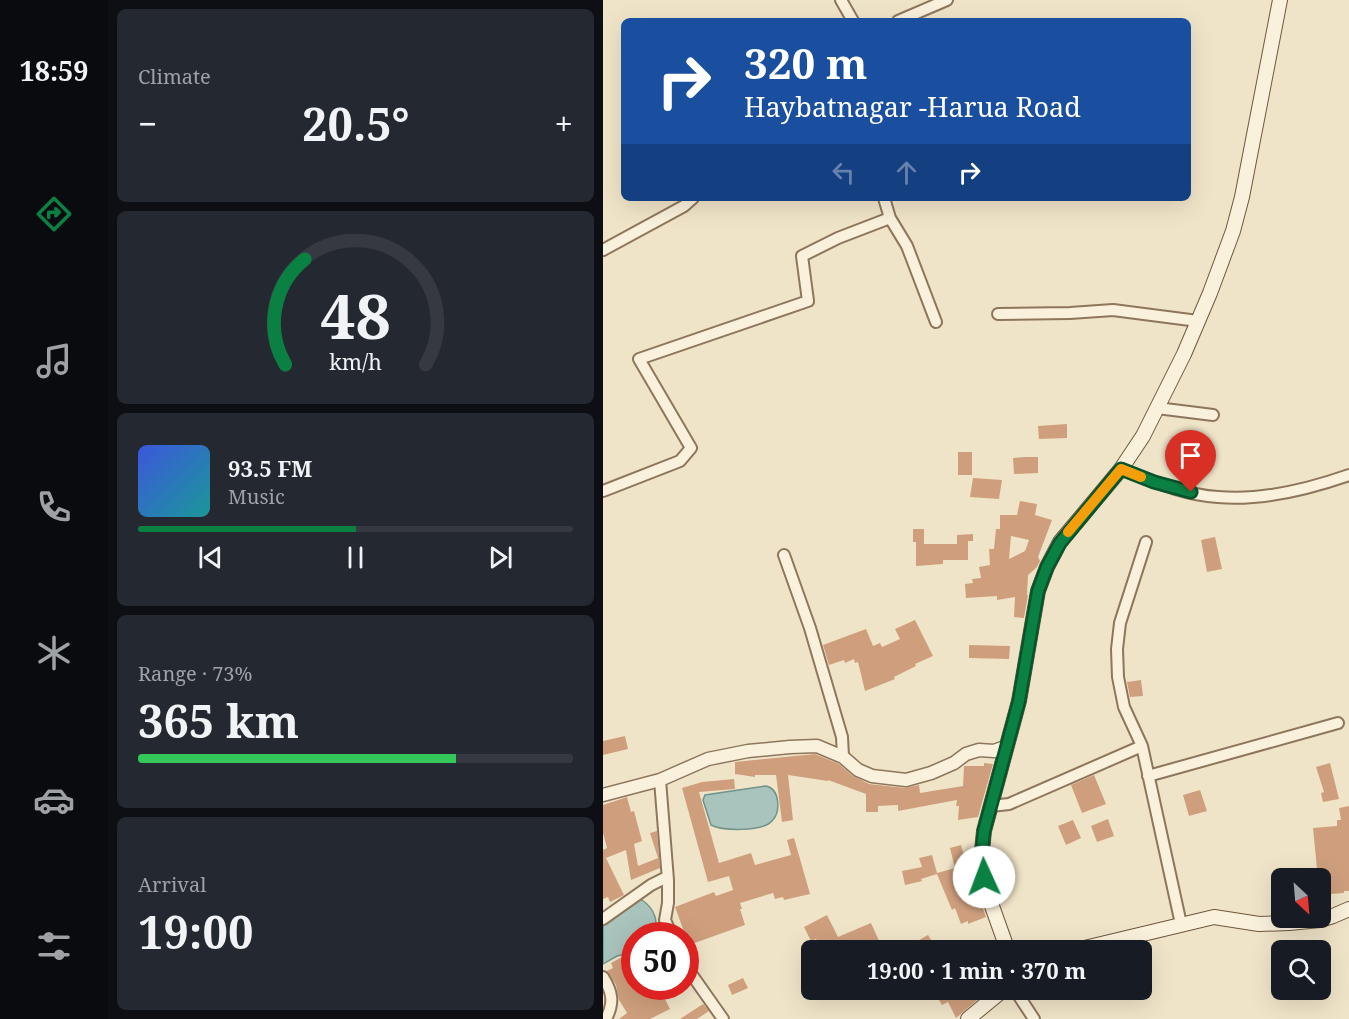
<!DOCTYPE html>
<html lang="en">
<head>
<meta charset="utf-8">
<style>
  :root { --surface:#171b24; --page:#242831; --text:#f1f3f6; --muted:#9ea1a6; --line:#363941; --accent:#0b8043 }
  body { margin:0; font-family:"Noto Serif",serif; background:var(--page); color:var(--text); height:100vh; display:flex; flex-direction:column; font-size:22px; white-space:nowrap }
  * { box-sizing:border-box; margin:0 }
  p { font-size:20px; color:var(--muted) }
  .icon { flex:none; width:33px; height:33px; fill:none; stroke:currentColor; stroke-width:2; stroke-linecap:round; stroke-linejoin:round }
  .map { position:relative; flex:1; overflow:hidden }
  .details { display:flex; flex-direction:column; gap:9px; padding:9px; background:#0d0f14; width:495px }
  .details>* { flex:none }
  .banner { position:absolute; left:18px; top:18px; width:570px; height:183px; border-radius:9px; box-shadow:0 6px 24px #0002; background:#1a4fa0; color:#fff; overflow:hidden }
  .needle { width:39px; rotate:154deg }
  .tools { position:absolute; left:668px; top:868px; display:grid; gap:12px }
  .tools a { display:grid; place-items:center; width:60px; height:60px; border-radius:9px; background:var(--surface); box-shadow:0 6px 24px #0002; font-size:30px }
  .speed { position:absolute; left:18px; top:922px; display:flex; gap:12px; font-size:30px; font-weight:700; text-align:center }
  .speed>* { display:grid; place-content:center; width:78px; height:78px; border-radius:50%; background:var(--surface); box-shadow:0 6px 24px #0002; line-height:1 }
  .speed .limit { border:9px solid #d22; background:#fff; color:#111 }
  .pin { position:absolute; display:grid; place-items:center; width:51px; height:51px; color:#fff; margin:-62px -26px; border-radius:50% 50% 50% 0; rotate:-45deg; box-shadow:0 0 6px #0007 }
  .pin .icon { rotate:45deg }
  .me { position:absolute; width:66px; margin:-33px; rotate:358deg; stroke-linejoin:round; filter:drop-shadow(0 0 4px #0008) }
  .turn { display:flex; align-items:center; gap:21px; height:126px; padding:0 24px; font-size:27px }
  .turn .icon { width:78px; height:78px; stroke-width:2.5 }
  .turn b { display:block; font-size:42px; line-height:51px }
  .lanes { display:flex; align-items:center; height:57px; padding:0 24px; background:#0003; justify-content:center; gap:30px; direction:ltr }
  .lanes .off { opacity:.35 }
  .big { font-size:45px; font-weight:700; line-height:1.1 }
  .details .card { flex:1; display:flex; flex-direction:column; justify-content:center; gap:9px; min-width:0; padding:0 21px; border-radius:9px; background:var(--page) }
  .details .dial { align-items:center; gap:0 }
  .dial svg { height:156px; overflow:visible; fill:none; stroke:var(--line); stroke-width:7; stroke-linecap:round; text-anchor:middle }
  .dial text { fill:var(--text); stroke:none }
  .song { display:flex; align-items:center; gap:18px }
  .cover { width:72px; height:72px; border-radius:9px; background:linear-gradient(135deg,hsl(230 70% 55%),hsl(180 70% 35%)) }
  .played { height:6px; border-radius:3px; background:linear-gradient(90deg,var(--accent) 50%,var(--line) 50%) }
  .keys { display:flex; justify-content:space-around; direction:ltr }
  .heat { display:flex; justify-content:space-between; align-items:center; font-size:33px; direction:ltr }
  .charge { height:9px; border-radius:4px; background:linear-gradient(90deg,#34c759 73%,var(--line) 0) }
  .trip { position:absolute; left:198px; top:940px; width:351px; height:60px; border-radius:9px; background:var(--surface); box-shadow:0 6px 24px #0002; font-weight:700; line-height:60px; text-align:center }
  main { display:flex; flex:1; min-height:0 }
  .tab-bar { display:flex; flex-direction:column; width:108px; justify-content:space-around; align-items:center; background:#090b0e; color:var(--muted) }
  .tab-bar .icon { width:42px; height:42px }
  .tab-bar .current { color:var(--accent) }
  .tab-bar b { font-size:27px; color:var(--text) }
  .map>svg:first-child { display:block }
  .water { fill:#a9c4bc; stroke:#6f938a; stroke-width:1.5 }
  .building { fill:#cf9f7d; fill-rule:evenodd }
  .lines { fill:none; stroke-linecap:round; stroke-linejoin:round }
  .minor-casing { stroke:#8d765c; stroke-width:14 }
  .tertiary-casing { stroke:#8d765c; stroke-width:15 }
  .secondary-casing { stroke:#6f573f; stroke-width:16 }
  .minor { stroke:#faf1dc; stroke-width:10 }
  .tertiary { stroke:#faf1dc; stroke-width:12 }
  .secondary { stroke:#faf1dc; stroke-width:14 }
  .route-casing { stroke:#07532c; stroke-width:15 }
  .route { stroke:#0b8043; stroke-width:10 }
  .slow { stroke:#f59e0b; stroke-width:10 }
</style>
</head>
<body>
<main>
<nav class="tab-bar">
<b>18:59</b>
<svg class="icon current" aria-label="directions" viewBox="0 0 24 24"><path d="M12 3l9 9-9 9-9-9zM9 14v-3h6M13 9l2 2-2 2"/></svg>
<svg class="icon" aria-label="music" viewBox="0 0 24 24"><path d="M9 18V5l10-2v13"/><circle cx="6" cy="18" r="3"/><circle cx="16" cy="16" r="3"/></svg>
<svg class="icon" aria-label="phone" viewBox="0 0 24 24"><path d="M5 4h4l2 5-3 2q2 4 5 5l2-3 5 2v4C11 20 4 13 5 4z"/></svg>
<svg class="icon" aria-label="climate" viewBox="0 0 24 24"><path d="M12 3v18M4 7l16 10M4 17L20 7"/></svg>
<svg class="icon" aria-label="car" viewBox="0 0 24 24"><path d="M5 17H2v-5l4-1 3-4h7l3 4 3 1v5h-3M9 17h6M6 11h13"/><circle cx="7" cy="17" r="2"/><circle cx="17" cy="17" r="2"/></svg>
<svg class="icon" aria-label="filters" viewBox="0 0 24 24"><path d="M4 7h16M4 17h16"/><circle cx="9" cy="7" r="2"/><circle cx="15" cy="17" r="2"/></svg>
</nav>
<section class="details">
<div class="card"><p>Climate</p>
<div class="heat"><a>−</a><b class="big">20.5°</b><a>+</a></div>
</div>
<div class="card dial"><svg viewBox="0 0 100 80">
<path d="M14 69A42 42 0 1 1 86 69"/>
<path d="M14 69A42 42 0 0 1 24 15" stroke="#0b8043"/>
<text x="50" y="56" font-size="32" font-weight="700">48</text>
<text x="50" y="72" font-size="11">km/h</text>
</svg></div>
<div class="card">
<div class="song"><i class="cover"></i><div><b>93.5 FM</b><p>Music</p></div></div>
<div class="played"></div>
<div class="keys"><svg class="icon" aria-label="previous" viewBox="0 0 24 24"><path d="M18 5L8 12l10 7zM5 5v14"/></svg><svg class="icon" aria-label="pause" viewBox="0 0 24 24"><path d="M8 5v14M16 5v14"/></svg><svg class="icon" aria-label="next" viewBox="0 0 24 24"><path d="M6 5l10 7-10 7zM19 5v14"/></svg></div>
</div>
<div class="card"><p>Range · 73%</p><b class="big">365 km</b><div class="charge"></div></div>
<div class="card"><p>Arrival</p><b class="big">19:00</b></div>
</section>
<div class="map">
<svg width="746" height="1019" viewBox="0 0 746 1019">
  <rect width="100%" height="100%" fill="#f0e4c8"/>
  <path class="water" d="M163 786C177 789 178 812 169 821 159 832 120 831 108 825L100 800 102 795Z
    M35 900H39C52 909 56 922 51 936H32L31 952 14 956 0 964V925Z"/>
  <path class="building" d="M464 424V438L436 439 435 426Z
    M355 452H369V475H355Z
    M421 457H435V473L411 474 410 458Z
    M370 478 399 480 396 499 367 497Z
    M417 501 434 504 432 515 449 520 435 557 437 561 434 567 425 575 424 595H425L421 618 411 617 412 597 394 600V596L363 598 362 584 370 583 369 579 378 578 376 567 387 565 386 549H391L393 529H397V515H414ZM408 536 426 540 422 551 406 559Z
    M310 529H321V544H354V535L370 534V541H365V560H340V564L313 566V542H310Z
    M612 537 619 569 604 572 598 540Z
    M312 620 330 656 312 664 313 666 291 677 292 679 262 691 255 662 252 663 251 659 242 663 241 660 226 665 220 645 263 629 270 646 277 643 279 647 297 639 292 629Z
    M366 645 407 646 406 659 366 658Z
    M538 680 540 696 527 697 524 682Z
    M22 736 25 749 0 755V741Z
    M212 754 236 764 250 776 266 784 302 788 316 785 317 793 360 786 361 766H381V763L390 764 375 817 355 820 356 806H353L354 800 295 811V805L275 806V812H263V794L225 780V781L185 775 190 820 179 822 173 775H152V777L132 774V762Z
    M727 763 736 799 720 802 718 793 721 792 713 767Z
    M491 775 503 804 479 813 468 785Z
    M131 779 132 789 96 792 116 863 148 853 152 865 188 855 184 840 191 838 207 894 181 900 180 897 172 899 170 893 137 903 139 909H137L142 925 86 945 72 907 111 892 113 896 130 890 126 876 105 882 79 788 99 782Z
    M597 790 604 811 586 816 580 795Z
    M24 797 28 812 31 811 39 841 31 844 35 866 55 858 47 833 54 831 57 868 28 880 23 850 3 858 21 895 7 902 5 897 0 899V850L4 848 0 833V805Z
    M746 806V891H741V893L728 894 727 890 719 891 718 879H715L710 828 734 826V820H738L736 808Z
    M505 819 511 836 494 842 488 826Z
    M470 820 478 838 463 845 455 826Z
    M358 845 364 867 365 868 370 867 375 894 383 917 365 924V921L358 924 352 908 349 910 334 874 318 879 319 881 302 885 299 871 319 867 316 858 329 855 334 873 352 868 347 848Z
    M224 915 235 937 268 923 277 943 259 951H250L248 946 240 951H220L213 939 208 941 201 927Z
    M325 935 335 951H297Z
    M21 956 25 962 32 959V987H69L59 993 67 1009 47 1019H16L24 1013 16 1000 13 985 4 971 10 968 8 963Z
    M140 978 145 988 129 995 125 985Z
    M330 990H386L353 1018 345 1002 339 1005Z
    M100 1004 106 1011 94 1019H77Z"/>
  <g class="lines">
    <defs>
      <path id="minor" d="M238 0 250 21
        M295 21 344 0
        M281 198 287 218 304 246 333 322
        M0 250 81 206 90 198
        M395 314 467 313 510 310 595 321
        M554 408 610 415
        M518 469C549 481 581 495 615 497 658 501 706 489 746 475
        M0 491 77 461 88 448 36 359 205 301 199 256 235 238 287 218
        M543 542 517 623 514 649 515 677 521 707 539 746 578 924
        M181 555 207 628 239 737 240 757
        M545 776 735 723
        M57 780 65 880V903L62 920 69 936
        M388 806 406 804 539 746
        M0 919 48 885 64 877
        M82 965 120 1019
        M0 977C10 993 11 1003 3 1019
        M412 990 431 1019"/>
      <path id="tertiary" d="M0 795 57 780 105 759 145 751 187 747 214 746 240 757 255 770 269 776 303 780 328 773 351 763 363 754 376 750 391 751 402 747"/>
      <path id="secondary" d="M405 951 384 892 378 861 381 831 416 701 435 591 444 567 457 542 518 469 540 436 581 354 607 293 630 231 639 197 677 0
        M469 951 611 917 656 924 686 923 717 920 730 916 746 909
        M365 1019 400 990"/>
    </defs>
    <use href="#minor" class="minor-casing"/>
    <use href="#tertiary" class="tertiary-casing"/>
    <use href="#secondary" class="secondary-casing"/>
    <use href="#minor" class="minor"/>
    <use href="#tertiary" class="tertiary"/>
    <use href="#secondary" class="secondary"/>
  </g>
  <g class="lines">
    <defs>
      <path id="route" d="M381 877 378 861 381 831 416 701 435 591 444 567 457 543 518 469 551 482 588 492"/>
    </defs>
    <use href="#route" class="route-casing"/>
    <use href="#route" class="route"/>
    <path class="slow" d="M465 532 518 469 538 477"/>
  </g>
</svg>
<div class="tools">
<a><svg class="needle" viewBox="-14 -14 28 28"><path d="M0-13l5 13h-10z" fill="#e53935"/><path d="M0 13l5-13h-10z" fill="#9ea1a6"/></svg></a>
<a><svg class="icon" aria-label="search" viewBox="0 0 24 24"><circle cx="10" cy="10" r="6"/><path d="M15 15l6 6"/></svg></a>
</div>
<div class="speed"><div class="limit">50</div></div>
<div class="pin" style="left:588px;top:492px;background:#d93025"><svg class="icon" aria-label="arrive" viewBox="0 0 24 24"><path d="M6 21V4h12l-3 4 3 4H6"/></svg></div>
<svg class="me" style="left:381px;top:877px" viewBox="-20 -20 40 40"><circle r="19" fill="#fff"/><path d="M0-13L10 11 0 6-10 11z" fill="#0b8043"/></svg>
<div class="trip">19:00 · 1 min · 370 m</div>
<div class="banner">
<div class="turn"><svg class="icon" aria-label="right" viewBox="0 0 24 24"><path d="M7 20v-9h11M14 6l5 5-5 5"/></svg><div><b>320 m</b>Haybatnagar -Harua Road</div></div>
<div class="lanes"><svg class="icon off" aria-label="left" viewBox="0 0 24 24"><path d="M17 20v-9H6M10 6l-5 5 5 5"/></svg><svg class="icon off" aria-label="ahead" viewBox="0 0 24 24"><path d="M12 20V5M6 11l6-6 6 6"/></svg><svg class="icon" aria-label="right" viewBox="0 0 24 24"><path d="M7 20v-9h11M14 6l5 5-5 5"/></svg></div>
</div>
</div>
</main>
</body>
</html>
